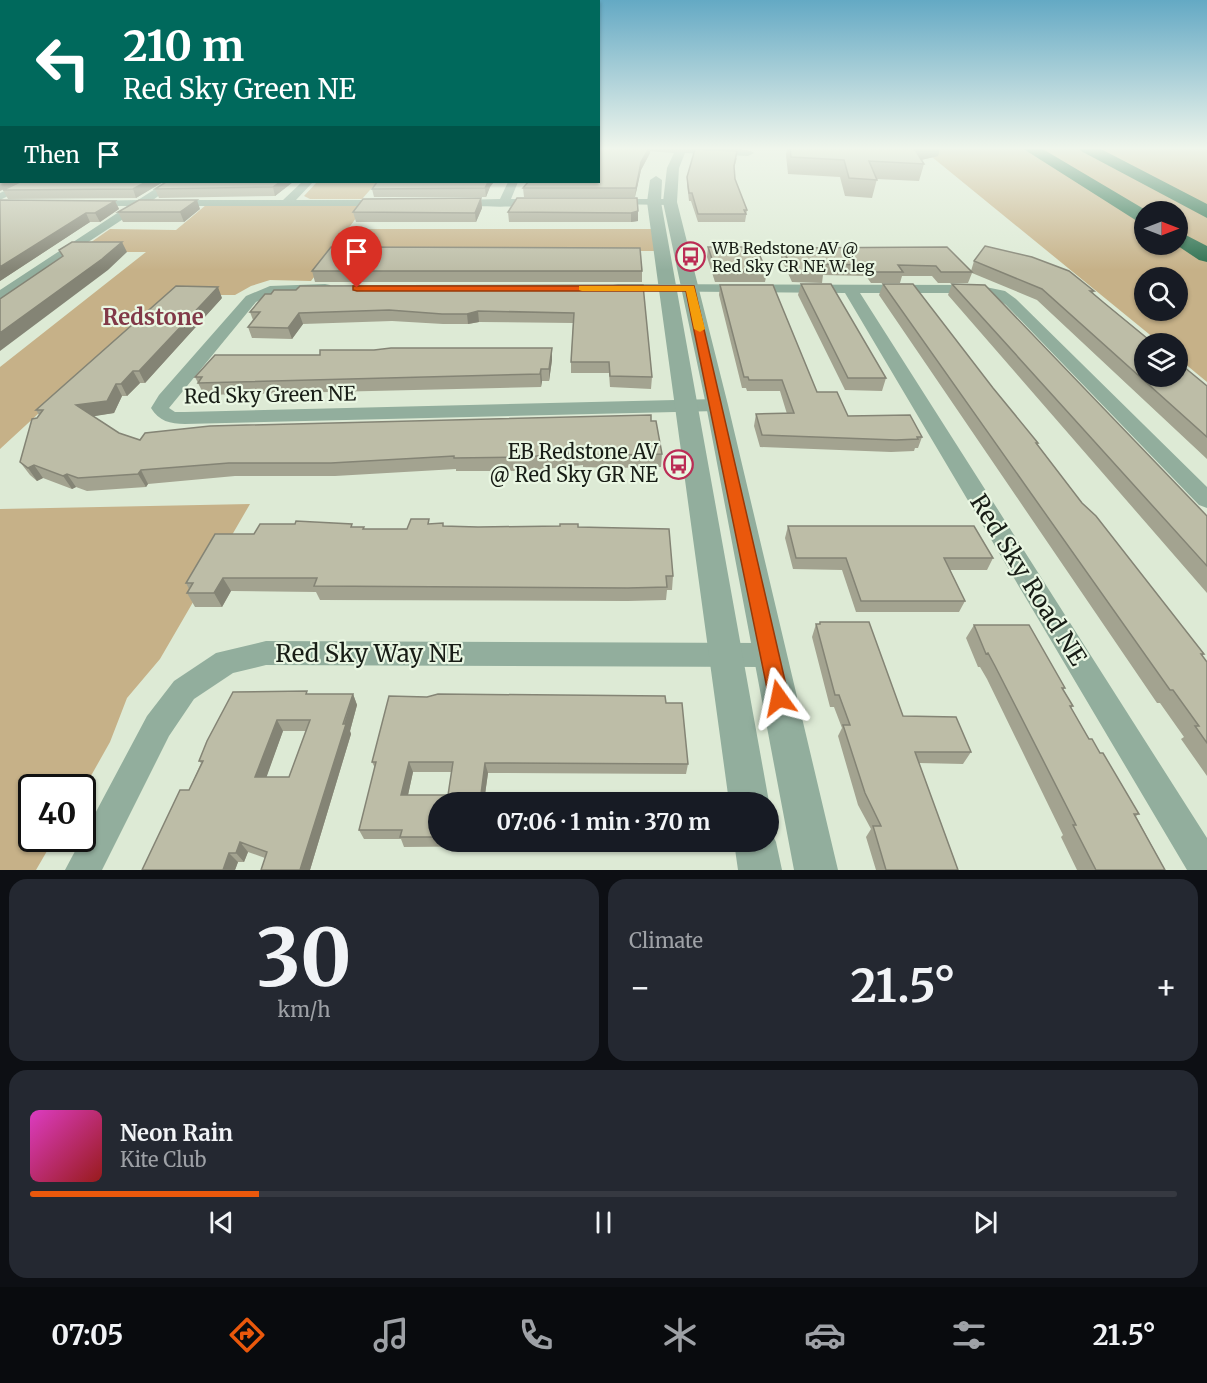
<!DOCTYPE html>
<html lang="en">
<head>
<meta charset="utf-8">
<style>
  :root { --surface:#171b24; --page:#242831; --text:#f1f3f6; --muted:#9ea1a6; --line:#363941; --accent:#ea580c }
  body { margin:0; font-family:Merriweather,serif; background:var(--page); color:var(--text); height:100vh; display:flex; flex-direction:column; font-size:22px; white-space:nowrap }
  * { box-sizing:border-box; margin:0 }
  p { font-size:20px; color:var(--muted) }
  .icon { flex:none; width:33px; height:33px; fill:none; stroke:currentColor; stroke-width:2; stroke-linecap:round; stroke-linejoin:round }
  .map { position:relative; height:870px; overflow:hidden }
  .panel { display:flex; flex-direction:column; gap:9px; padding:9px; background:#0d0f14; flex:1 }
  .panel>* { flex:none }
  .top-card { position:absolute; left:0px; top:0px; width:600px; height:183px; box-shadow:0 2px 4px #0004; background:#00695c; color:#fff; overflow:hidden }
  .needle { width:39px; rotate:90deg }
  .controls { position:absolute; left:1134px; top:201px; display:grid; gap:12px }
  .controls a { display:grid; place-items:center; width:54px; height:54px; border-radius:50%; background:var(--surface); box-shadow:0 2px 4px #0004; font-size:30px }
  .speed { position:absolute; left:18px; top:774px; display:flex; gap:12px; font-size:30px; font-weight:700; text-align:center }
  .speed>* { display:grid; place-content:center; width:78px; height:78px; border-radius:50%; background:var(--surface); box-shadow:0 2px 4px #0004; line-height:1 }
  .speed .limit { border:3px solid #111; border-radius:9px; background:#fff; color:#111 }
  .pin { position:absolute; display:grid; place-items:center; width:51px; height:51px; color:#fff; margin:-62px -26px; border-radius:50% 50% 50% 0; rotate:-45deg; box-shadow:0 0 6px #0007 }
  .pin .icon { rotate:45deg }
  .me { position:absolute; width:66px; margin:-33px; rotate:348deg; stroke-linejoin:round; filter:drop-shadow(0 0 4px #0008) }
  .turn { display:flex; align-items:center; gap:21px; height:126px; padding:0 24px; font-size:27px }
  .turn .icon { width:78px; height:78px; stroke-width:2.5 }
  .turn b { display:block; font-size:42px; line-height:51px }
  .then { display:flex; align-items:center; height:57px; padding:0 24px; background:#0003; gap:12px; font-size:22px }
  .big { font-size:45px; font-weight:700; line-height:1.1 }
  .panel .card { flex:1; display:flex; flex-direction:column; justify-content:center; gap:9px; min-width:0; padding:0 21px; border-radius:18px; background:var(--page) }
  .panel .dial { align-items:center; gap:0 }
  .dial b { font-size:78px; line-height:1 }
  .song { display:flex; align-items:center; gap:18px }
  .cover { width:72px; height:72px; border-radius:9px; background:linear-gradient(135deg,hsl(310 70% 55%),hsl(0 70% 35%)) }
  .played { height:6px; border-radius:3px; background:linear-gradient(90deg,var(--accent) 20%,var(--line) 20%) }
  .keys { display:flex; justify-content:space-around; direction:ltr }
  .heat { display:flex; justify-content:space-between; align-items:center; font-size:33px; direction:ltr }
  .panel .tiles { flex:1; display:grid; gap:9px; grid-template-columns:1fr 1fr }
  .card:last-child { grid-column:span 2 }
  .trip { position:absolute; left:428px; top:792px; width:351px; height:60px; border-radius:30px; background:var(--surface); box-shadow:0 2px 4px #0004; font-weight:700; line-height:60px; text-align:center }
  .tabs { display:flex; height:96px; justify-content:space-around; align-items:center; background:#090b0e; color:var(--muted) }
  .tabs .icon { width:42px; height:42px }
  .tabs .selected { color:var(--accent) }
  .tabs b { font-size:27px; color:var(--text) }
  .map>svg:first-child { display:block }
  .green { fill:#c6b188; fill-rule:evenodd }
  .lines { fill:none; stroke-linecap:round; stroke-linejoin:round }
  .minor { fill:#92ae9d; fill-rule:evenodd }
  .tertiary { fill:#92ae9d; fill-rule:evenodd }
  .motorway { fill:#296d4c; fill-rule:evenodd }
  .wall { fill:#a3a390; fill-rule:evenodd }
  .shaded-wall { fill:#848475 }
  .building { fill:#bdbda7; stroke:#848475; stroke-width:1.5; fill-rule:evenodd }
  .route { fill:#ea580c; stroke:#983908; stroke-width:1.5 }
  .slow { fill:#f59e0b }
  .labels { text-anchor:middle; stroke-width:4.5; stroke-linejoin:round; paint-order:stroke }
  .far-poi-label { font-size:16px; fill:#181d16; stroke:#eaf7e3; text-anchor:start }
  .street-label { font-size:20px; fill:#181d16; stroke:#eaf7e3 }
  .poi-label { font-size:20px; fill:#181d16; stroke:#eaf7e3; text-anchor:end }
  .far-district-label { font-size:22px; font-weight:bold; fill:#813948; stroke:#eaf7e3 }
  .near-street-label { font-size:24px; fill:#181d16; stroke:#eaf7e3 }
</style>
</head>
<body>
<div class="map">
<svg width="1207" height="870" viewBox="0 0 1207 870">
  <rect width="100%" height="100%" fill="#ddead5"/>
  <path class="green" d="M921 148H1207V382L1178 358V344L1160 343ZM1144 212H1178V244H1144ZM1144 278H1178V310H1144Z
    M317 182H377L362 199H310L304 196Z
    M206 205 365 206 348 229H652L655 251H334L311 281 270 280 251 286 235 295H167L0 449V367L146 252H77L110 229 176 230Z
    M250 504 160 659 127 698 110 742 83 790 82 788H32V838L54 839 36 870H0V509Z"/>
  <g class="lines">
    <path class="minor" d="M24 182H36L0 200V193Z
      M166 182H177L153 200H283L302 182H313L296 200H385L391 203 385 206H143L0 300V290L128 206H91L85 203 87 201 138 200Z
      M508 182H518L511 199H541L547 202C538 209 473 206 457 206L451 203 457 200 500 199Z
      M613 199H670L676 202 670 205 609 204 607 202Z
      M325 284 330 285 332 288 330 291 273 294 256 302 169 408 175 412H185L717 399 724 401 726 405 724 409 717 411 185 424C170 424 159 421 151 408L159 395 246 296 270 286Z
      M618 284 976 285 1005 291 1016 299 1207 487V508L1199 505 1006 305 995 297 976 293H860L1207 838V870H1187L845 293 613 291 611 288 613 285Z
      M266 641 770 643 780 646 784 655 780 664 770 667 266 665 233 673 194 699 169 736 102 870H65L147 716 174 681 216 653Z"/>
    <path class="tertiary" d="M641 148C660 148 744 144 754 153L748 156 685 153 679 168 677 202 728 405 838 870H794L706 405 663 202 667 168 674 153 647 151Z
      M656 176 662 180 661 202 769 802 768 805V802H729L647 202 650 180Z
      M768 826 776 842 782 870H738L734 842H768Z"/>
    <path class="motorway" d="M1022 148H1041L1149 212H1144V223L1137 221Z
      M1079 148H1099L1207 204V218L1081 151Z
      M1178 231 1207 246V262L1199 260 1175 244H1178Z"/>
  </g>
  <path class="wall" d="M787 148H940L938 156 921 160 924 164 919 181 877 179 872 198 845 196 840 177 788 174 786 155Z
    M650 153 641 170 635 197H524L523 188Z
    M737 158 734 168 735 179 747 210 745 222H698L691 201H689L687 184V177Z
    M163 182 136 198 8 199 3 190Z
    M293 182 275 196 159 198 155 189Z
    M490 187 486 197H374L372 189Z
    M481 198 482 208 476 222H356L353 212Z
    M637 198 638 221 631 222H509L508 212Z
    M0 200 115 201 119 209 100 222H90L0 281Z
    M200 209 184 222H123L118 212Z
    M708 247 767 272 765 282H715L707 257Z
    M947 247 971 271 974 261 1094 291 1093 293 1103 302 1207 386V459L1037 300 972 273 968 283H938L932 276H902L900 283H871L866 276 823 275 822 283 792 282 781 258 782 248Z
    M312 271H642V282H315Z
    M801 284 886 378 882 391 845 390 798 295Z
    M883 284 993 388 1038 443 1037 444 1082 503 1204 654 1202 656 1207 662V776L1181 739 1184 737 1160 703H1157L879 295Z
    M952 284 1207 516V593L948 295Z
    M643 285 652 377 651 389 610 387 609 373H571V362L573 323 479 322 468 324H443L392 321 303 324 292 339 252 338 248 327 253 320 250 312Z
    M720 285 817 392 848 416 922 437 918 448H915L914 451 891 452 760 447 754 426 756 414H787L780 391H747L746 388H742L719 295Z
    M222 298 145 383H140L127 396H122L114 413 93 416 119 433 140 440 651 421 662 454 661 467 611 468 583 467V465L526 471H456V469L335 476H235L148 484 146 487 87 491 76 487 72 489 43 478 37 481 30 475 20 462 39 415 36 410Z
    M552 360 549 381H542L541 387 204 395 195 377Z
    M430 524 444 526 478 527H579L673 576 672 590H667L666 600 628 601 320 600 316 592 231 591 222 607H195L187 593 189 589 186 583 254 534 353 527 364 529H407Z
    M788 526 993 558 987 570H950L965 601 959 612H856L842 570 793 569 785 538Z
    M820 622 903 716 971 752 963 764 919 763 958 870H876L866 837 871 829 858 805 838 736 842 728 834 707H830L812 637 816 624H819Z
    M974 625 1065 688 1063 689 1073 706 1071 708 1089 739 1100 753 1139 814 1136 816 1165 870H1077L1061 837 1063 835 987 679 980 667H978L966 638Z
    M309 694H353L357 705 350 731 351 734 310 870H261L265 858 248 852 244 862H238L235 870 189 790 201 763 199 761ZM283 731H306L289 777H266Z
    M666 703 688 764 686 774 488 773 485 794 438 802V842H694V844L404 847 401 839H364L359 830 375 768 372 762ZM413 772H452L448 795H408Z"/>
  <path class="shaded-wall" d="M649 148H650V153L641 170 635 197 636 188 641 162Z
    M912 148H940L938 156 908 163Z
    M2 179V182H20L0 191V180Z
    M146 182H163L136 198 133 189Z
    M280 182H293L275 196 273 187Z
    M488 182H494L490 187 486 197 485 188Z
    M481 198 482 208 476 222 475 213Z
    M197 200 200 209 184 222 180 212Z
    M115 201 119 209 100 222 95 213Z
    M638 211V221L631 222V213Z
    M86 213 90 222 0 281V267Z
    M122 242 127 252 108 270 0 351V333Z
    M218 287 222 298 145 383 139 371Z
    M478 311 479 322 468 324 467 314Z
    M299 313 303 324 292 339 288 328Z
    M552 348V360L549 381V369Z
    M541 369 542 381 541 387 540 374Z
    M133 371 140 383 127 396 121 384Z
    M116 384 122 396 114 413 83 418 76 405Z
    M34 465 43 478 37 481 28 468Z
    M141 470 148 484 146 487 138 474Z
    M67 474 76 487 72 489 63 476Z
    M223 578 231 591 222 607 214 593Z
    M353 694 357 705 350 731 351 734 310 870H300Z
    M277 720 283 731 263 787 255 777Z
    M409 762 413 772 406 804 401 795Z
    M485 763 488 773 484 802 481 794Z
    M240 842 248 852 244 862 236 853Z
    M229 853 238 862 235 870H223Z"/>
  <path class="building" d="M0 148H2V179L0 180Z
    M598 148H649L641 162 636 188H523L528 182H598Z
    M790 148H914L924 164 869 161 877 180 849 178 844 160 791 157Z
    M695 149 737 151 734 166 735 179 747 210H744L746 214H698L692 193H689L687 177Z
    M20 182H146L133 189 3 190Z
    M166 182H280L273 187 155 189Z
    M377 182H488L485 188 372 189Z
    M481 198 475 213 353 212 363 199Z
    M517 198H637L638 211 631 213 508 212Z
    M0 200 115 201 95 213H86L0 267Z
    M139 200H197L180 212H118Z
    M72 242H122L102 259 0 333V299L63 256 59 250Z
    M985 246 1032 257 1069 271 1094 291H1090L1103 302 1154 344H1144V376H1178V362L1207 386V437L1042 289 974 261Z
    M331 247 640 248 642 271H312Z
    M708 247H756L767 272 716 271Z
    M947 247 972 272H941L936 266 898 265 903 272H874L869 265 820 264 824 272H794L782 248Z
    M801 284H831L886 378H848Z
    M883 284H913L993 388 1038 443H1036L1082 503 1096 516 1204 654H1201L1207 662V743L1195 726H1199L1173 690H1170Z
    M952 284 985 285 1207 516V566Z
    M643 285 652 377 610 376 609 362H571L574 313 478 311 467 314H442L389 310 299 313 288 328 248 327 260 312H250L265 294H271L274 290H296L300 286Z
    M720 285H773L817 392H837L848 416 910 415 922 437H917L918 439 896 440 762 435 756 414 794 413 782 380H749L748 377H744Z
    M176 286 218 287 139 371H133L121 384H116L107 401 76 405 119 433 140 440 145 433 210 426 651 415V421H656L662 454 611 455 583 454 582 452 525 457 454 458V456L331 463H229L141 470 138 474 78 478 67 474 63 476 34 465 28 468 20 462 32 419 37 418 43 410H36Z
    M391 348H552L549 369H541L540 374 198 383 202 377H195L215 355H320V350H374Z
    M411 519H429L428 524 443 523V526L478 527 560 526V524H578V527L669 529 673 576H666L667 587 628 588 314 586 317 578H223L214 593H187L193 583H186L215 534H254L260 524H295L296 521 352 524 351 527H364L363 529H407Z
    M788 526H974L993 558H944L965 601H861L846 558H796Z
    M820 622H869L903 716 956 717 971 752H915L958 870H886L873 826H881L865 793 843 725H850L839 695H835L816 624H820Z
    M974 625H1029L1065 688H1062L1073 706H1070L1089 739H1092L1100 753H1103L1139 814H1134L1165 870H1096L1073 825H1076L995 666 988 653 986 654Z
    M307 691 306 694H353L343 724H346L300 870H261L267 852 240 842 236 853H229L223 870H142L180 790H189L203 761H199L207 741 233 692ZM277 720H310L289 777H255Z
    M438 694 665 696 666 703H682L688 764 485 763 481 794 607 793V797L691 795 692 802H438V837H400L402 830H359L376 762H372L389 696 427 697ZM409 762H453L448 795H401Z"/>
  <linearGradient id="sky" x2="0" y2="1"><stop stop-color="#64a9c4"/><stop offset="0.55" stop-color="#f0f6ec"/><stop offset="1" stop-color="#f0f6ec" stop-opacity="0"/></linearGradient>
  <rect width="1207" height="270" fill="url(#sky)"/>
  <path class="route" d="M353 286H694L789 698 786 705 779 708 772 705 769 698 686 291H357L353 290Z"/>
  <path class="slow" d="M579 286H694L705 329 700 332 694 329 686 291H582L579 290Z"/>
  <defs>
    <symbol id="bus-ring" viewBox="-11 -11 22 22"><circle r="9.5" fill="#eaf7e3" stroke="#bb2c55" stroke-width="1.5"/><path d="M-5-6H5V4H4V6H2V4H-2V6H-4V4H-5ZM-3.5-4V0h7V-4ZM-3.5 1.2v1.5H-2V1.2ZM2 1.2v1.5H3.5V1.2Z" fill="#bb2c55"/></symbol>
  </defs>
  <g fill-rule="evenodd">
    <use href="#bus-ring" x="674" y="240" width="33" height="33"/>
    <use href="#bus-ring" x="662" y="448" width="33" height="33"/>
  </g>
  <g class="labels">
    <g class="far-poi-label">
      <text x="712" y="254">WB Redstone AV @<tspan x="712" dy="18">Red Sky CR NE W. leg</tspan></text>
    </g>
    <g class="street-label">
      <text transform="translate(270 395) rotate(-1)" y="7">Red Sky Green NE</text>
    </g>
    <g class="poi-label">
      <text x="658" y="459">EB Redstone AV<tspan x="658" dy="23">@ Red Sky GR NE</tspan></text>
    </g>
    <g class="far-district-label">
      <text x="153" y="325">Redstone</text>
    </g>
    <g class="near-street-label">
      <text transform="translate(1028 580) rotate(58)" y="8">Red Sky Road NE</text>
      <text x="369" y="662">Red Sky Way NE</text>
    </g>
  </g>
</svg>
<div class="controls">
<a><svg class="needle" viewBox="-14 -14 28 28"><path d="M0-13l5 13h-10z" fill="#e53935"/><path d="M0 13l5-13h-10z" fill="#9ea1a6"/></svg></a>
<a><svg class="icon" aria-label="search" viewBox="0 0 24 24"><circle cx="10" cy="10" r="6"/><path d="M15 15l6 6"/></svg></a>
<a><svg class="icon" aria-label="layers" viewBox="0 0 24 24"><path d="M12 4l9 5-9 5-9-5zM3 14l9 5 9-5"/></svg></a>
</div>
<div class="speed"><div class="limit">40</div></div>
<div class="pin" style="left:357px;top:288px;background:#d93025"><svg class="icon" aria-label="arrive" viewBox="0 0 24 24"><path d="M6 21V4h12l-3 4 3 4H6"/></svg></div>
<svg class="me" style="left:779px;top:698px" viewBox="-20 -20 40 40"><path d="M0-17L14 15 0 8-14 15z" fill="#ea580c" stroke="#fff" stroke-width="4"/></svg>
<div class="trip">07:06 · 1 min · 370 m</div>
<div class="top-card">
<div class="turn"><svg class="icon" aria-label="left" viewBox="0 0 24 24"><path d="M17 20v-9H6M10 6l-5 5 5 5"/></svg><div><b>210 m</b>Red Sky Green NE</div></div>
<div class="then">Then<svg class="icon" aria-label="arrive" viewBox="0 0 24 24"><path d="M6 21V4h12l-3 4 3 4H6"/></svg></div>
</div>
</div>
<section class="panel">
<div class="tiles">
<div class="card dial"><b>30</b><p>km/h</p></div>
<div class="card"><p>Climate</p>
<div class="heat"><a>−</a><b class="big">21.5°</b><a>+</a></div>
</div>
<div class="card">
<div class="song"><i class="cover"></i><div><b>Neon Rain</b><p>Kite Club</p></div></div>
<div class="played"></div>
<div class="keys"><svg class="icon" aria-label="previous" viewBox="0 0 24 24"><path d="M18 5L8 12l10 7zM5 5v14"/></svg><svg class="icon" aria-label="pause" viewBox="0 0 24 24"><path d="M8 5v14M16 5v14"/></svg><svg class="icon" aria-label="next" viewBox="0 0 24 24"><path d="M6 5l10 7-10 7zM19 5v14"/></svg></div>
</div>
</div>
</section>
<nav class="tabs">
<b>07:05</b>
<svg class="icon selected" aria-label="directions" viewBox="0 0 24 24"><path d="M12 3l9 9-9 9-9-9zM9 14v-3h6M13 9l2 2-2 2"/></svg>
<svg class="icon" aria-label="music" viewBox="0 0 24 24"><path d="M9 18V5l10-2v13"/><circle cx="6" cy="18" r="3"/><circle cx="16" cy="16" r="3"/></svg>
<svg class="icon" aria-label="phone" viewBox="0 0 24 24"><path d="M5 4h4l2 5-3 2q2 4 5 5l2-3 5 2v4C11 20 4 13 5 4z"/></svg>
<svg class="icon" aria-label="climate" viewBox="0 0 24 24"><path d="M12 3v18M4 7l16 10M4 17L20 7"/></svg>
<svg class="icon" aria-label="car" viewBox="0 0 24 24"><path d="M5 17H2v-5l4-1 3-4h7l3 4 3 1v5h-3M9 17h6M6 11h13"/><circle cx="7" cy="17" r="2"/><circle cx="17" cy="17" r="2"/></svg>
<svg class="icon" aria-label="filters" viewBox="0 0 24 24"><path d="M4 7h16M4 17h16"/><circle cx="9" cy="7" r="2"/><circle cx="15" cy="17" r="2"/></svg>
<b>21.5°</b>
</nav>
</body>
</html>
